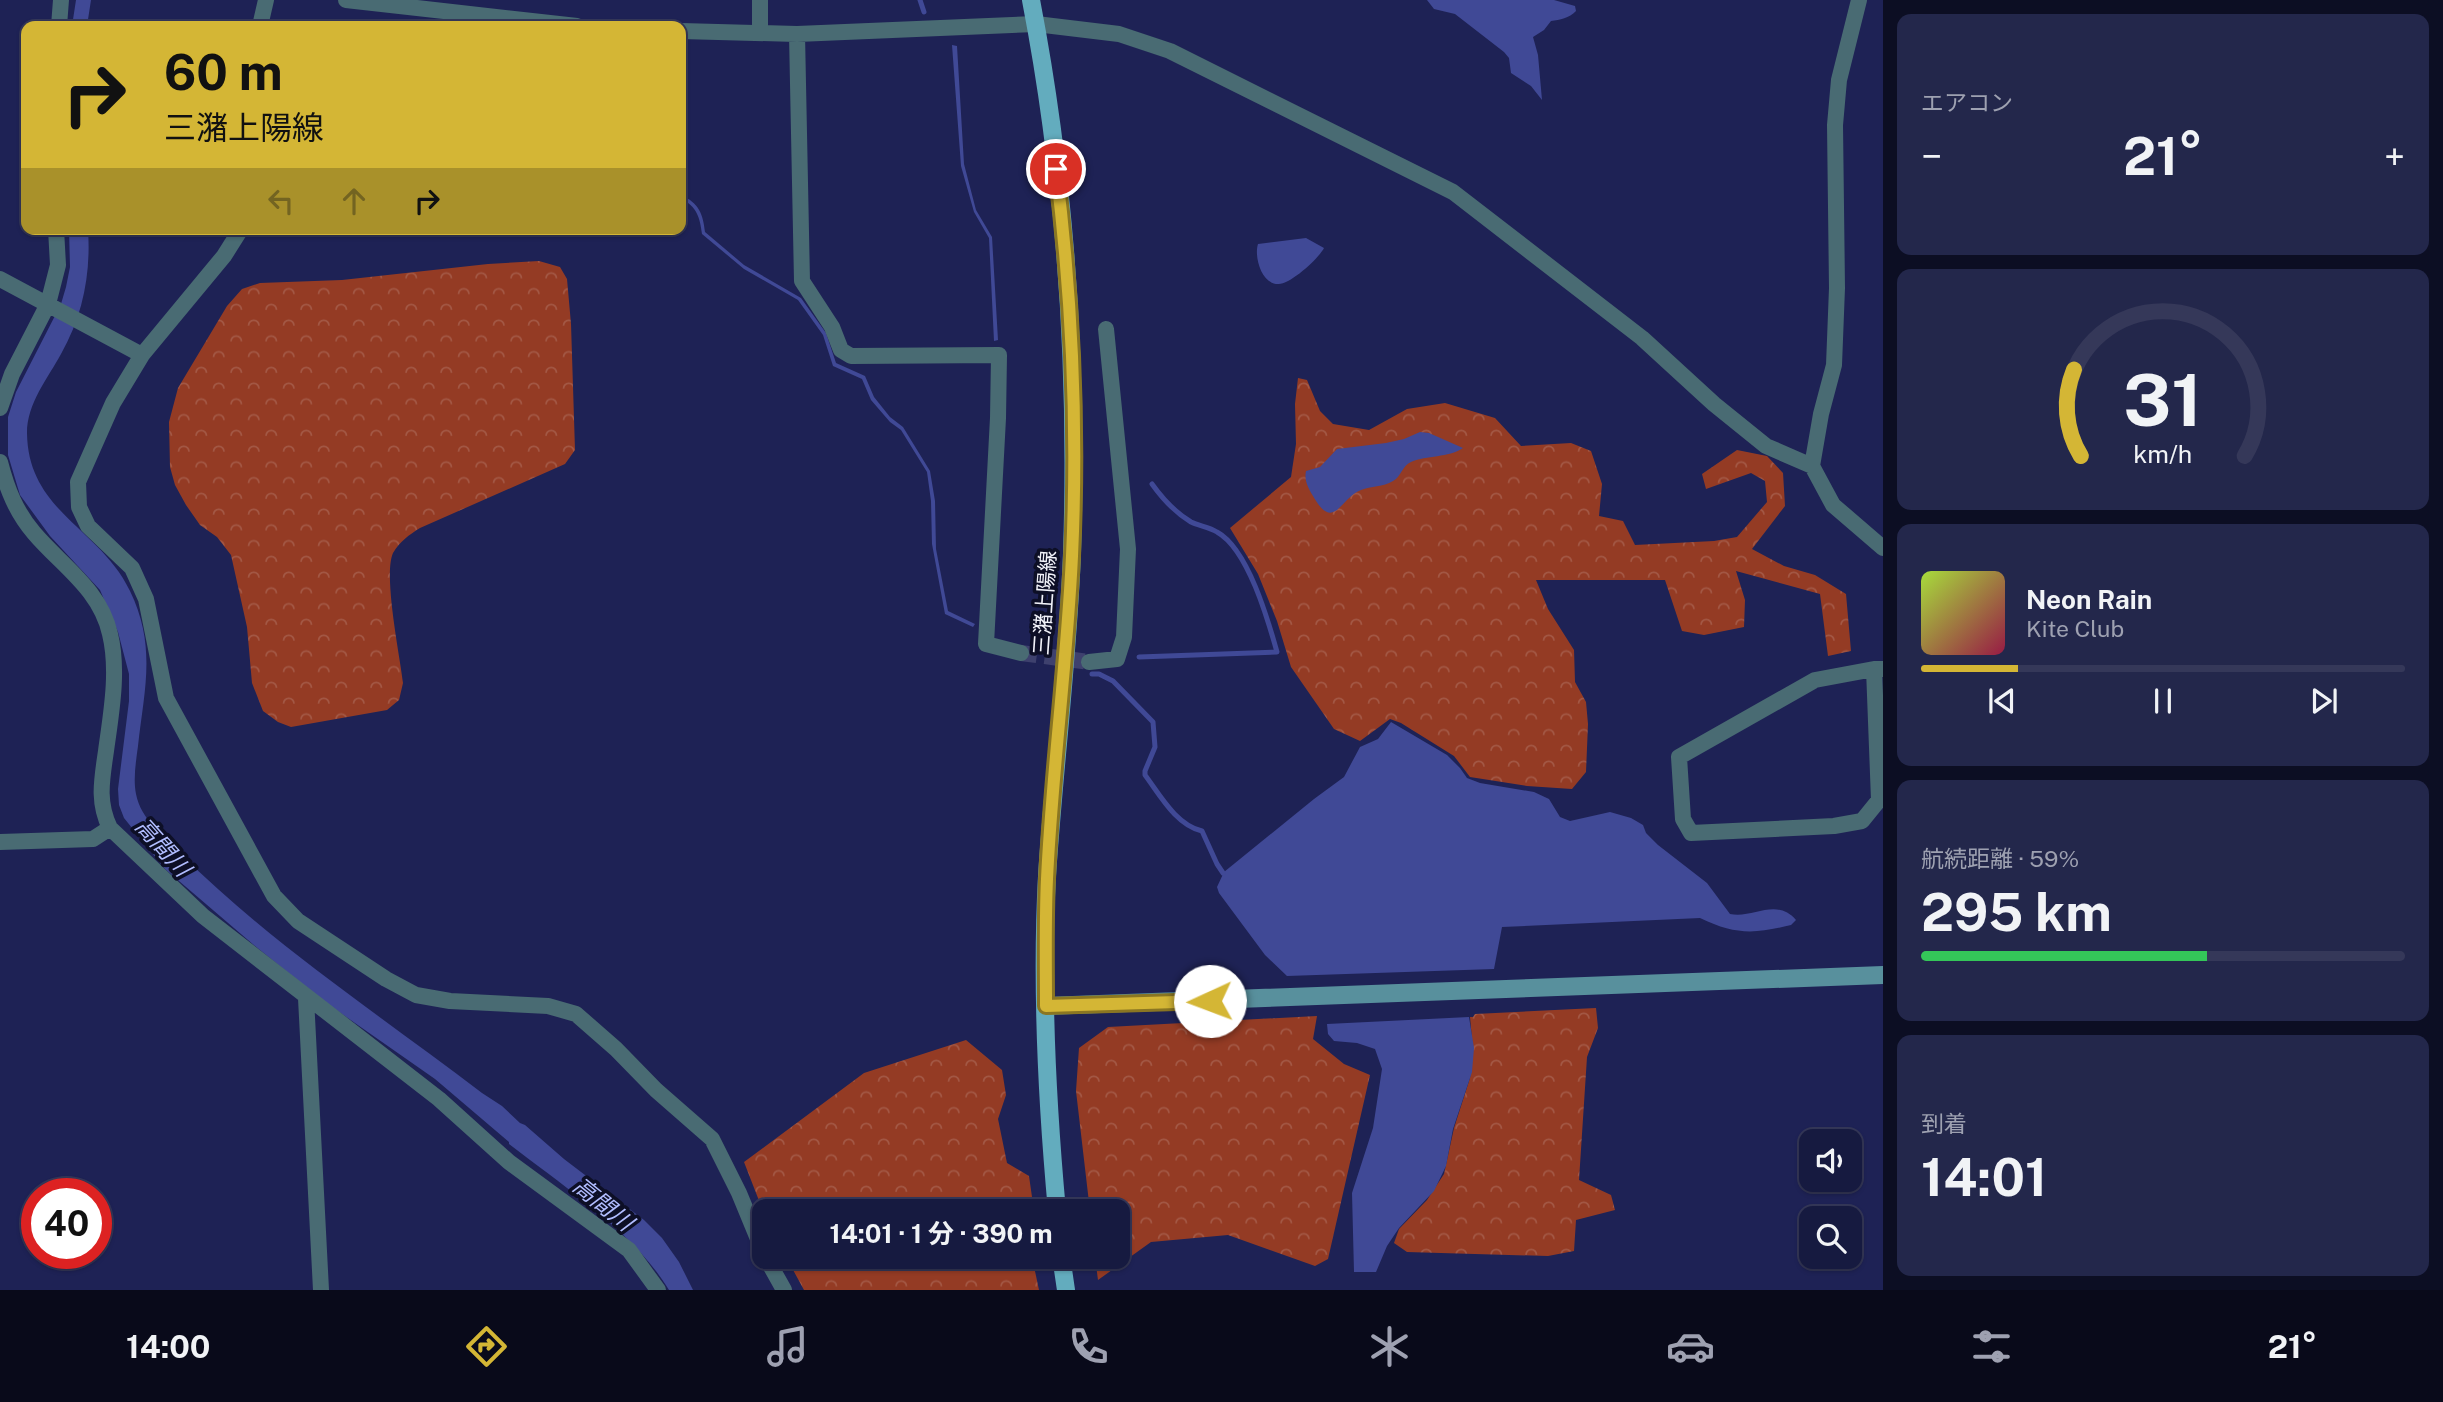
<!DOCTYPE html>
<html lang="ja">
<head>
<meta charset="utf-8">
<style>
  :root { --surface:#161a40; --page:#23274b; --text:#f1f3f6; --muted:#9ea1b1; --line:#353859; --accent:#d4b635 }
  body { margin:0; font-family:"Public Sans","Noto Sans JP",sans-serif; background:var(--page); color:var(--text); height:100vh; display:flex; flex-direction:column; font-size:26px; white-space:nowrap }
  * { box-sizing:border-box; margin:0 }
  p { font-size:23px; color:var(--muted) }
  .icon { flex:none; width:38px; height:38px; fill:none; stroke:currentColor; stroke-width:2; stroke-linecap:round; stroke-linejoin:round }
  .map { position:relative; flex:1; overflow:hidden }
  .details { display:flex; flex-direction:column; gap:14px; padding:14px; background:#0c0e23; width:560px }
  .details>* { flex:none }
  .banner { position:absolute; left:21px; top:21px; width:665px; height:214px; border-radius:14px; box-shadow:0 2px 5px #0004,0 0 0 2px var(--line); background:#d4b635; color:#111; overflow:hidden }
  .controls { position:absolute; left:1799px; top:1129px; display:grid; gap:14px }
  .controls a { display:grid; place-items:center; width:63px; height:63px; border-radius:14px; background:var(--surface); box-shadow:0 2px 5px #0004,0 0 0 2px var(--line); font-size:35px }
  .speed { position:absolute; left:21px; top:1178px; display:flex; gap:14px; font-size:35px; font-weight:700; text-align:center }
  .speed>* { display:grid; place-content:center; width:91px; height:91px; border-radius:50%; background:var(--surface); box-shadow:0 2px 5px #0004,0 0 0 2px var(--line); line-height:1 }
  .speed .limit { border:10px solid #d22; background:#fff; color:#111 }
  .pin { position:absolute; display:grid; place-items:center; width:60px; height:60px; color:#fff; margin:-30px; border:4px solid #fff; border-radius:50%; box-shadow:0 2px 7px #0007 }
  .me { position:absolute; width:77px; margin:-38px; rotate:268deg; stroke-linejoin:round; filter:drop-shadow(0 0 5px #0008) }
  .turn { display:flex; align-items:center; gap:24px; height:147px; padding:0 28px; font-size:32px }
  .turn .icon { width:91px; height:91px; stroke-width:2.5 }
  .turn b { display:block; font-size:49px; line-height:60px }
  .lanes { display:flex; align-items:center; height:66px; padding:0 28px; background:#0003; justify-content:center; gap:35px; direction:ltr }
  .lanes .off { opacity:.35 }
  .big { font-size:52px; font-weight:700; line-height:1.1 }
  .details .card { flex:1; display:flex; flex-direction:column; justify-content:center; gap:10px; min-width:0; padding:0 24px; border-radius:14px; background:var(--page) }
  .details .dial { align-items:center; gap:0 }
  .dial svg { height:182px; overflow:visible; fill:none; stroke:var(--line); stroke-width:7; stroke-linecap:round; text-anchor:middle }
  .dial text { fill:var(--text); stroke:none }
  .song { display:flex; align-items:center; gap:21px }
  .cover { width:84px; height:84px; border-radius:10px; background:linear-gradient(135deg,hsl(80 70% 55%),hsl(340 70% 35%)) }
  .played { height:7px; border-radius:4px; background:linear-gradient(90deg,var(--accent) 20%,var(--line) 20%) }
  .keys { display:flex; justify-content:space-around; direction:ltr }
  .heat { display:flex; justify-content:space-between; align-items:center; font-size:38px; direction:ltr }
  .charge { height:10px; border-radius:5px; background:linear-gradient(90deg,#34c759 59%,var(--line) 0) }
  .trip { position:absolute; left:752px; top:1199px; width:378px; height:70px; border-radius:14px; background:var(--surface); box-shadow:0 2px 5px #0004,0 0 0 2px var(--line); font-weight:700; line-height:70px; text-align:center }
  .menu { display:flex; height:112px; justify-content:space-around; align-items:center; background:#090a1a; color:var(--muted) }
  .menu .icon { width:49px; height:49px }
  .menu .current { color:var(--accent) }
  .menu b { font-size:32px; color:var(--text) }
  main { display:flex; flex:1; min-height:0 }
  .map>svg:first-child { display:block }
  .forest { fill:url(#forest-crowns) }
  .water { fill:#404996 }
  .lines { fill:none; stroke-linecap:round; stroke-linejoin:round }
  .stream { stroke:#404996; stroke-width:5 }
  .street-tunnel { stroke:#3e416e; stroke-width:16; stroke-dasharray:16 8; stroke-linecap:butt }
  .street { stroke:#496b73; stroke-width:16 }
  .secondary { stroke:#58909d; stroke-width:18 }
  .primary { stroke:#63acbe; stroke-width:18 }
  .route-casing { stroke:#8a7622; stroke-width:18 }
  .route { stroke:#d4b635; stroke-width:12 }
  .labels { text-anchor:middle; stroke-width:7; stroke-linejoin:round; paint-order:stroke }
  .street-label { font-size:21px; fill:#f1f2f9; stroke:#0d0f26 }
  .water-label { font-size:23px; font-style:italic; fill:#b1bdff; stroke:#0d0f26 }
</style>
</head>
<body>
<main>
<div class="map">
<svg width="1883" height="1290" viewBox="0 0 1883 1290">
  <defs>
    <pattern id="forest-crowns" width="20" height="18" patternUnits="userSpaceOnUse" patternTransform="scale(1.75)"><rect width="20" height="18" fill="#943b24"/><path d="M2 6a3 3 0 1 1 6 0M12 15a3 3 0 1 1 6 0" fill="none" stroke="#a35845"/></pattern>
  </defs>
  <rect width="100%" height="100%" fill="#1e2255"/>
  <path class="forest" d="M539 261 560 267 567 279 571 324 575 450 565 464 420 528C409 535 400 541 393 553 383 575 400 656 403 683L399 700 387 710 291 727 278 722 263 711 252 683 247 627 231 555 217 537 200 525 186 505 175 485 170 467 169 422 178 388 227 306 242 289 260 283 342 280 488 264Z
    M1298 378 1307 380 1320 411 1333 424 1369 430 1407 409 1445 403 1495 418 1521 446 1571 443 1591 451 1602 484 1599 516 1623 521 1635 545 1714 541 1737 537 1767 502 1765 481 1751 473 1706 489 1702 474 1737 450 1767 456 1783 473 1785 506 1752 549 1784 566 1815 575 1846 594 1851 651 1828 656 1820 594 1736 571 1745 600 1744 627 1704 635 1682 631 1665 580H1536L1548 609 1574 650 1575 682 1586 702 1588 724 1586 772 1572 789 1527 786 1470 777 1454 756 1401 723 1390 719 1360 741 1334 729 1291 667 1277 621 1258 574 1230 528 1291 477 1296 444 1295 404Z
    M1596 1008 1598 1028 1587 1057 1579 1180 1611 1195 1615 1210 1576 1220 1574 1251 1548 1256 1407 1252 1394 1243 1399 1229 1427 1200 1444 1174 1454 1128 1470 1078 1473 1050 1470 1017H1473L1475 1014Z
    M1317 1016 1313 1039 1344 1064 1370 1075 1328 1259 1315 1266 1228 1235 1151 1242 1098 1280 1095 1257 1118 1256V1211H1090L1076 1091 1079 1048 1108 1027Z
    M966 1040 1002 1070 1006 1095 998 1119 1007 1163 1029 1176 1034 1211H765V1216L744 1162 864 1073Z
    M786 1257H1032L1039 1290H804Z"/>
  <path class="water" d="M76 0H91L87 26H72Z
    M1427 0H1554L1575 6 1576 11C1569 18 1560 20 1551 21L1544 30 1533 37 1538 55 1542 100 1531 86 1511 73 1509 58 1504 52 1455 14 1434 9Z
    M952 45 957 46 964 164 976 210 992 237 998 340 994 341 989 238 974 212 961 166Z
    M681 195C699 203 703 214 705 232L744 265 801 298 826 333 836 363 865 376 874 397 890 417 903 427 930 471 935 501 936 549 948 611 975 624 973 627 945 614 932 544 931 501 927 472 901 430 890 422 871 400 862 379 833 366 823 335 798 300 744 269 702 234C700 218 697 206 681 199Z
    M69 229H88C91 274 83 315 61 354 48 378 27 403 27 433 28 512 100 528 130 591 157 647 144 690 138 746 136 761 133 779 136 794 141 820 164 836 181 854 271 944 380 1015 482 1093L502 1106 520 1123 525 1125 564 1159 644 1220 662 1238 679 1262 693 1290H669C634 1232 563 1186 509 1144V1142L435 1079 322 1000 255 946 165 869 124 818 119 805 118 789 129 701V674L118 632 100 590 50 536 20 495 8 455V417L16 392 61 304 66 287 70 267Z
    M1306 238 1324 248C1319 258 1290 285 1278 284 1261 284 1254 256 1258 244Z
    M1420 432 1429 433 1463 448C1448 458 1427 455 1411 462 1402 466 1401 477 1393 481 1383 487 1371 486 1361 490 1340 498 1334 533 1313 496 1308 488 1304 480 1306 471L1320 467 1337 449 1386 443 1404 439Z
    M1391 722 1447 755 1460 768 1467 778 1480 783 1534 792 1549 799 1560 817 1570 821 1610 812 1631 818 1643 825 1646 833 1658 845 1707 883 1730 914C1753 919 1776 897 1796 920L1791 925C1755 934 1735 935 1700 918L1502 927 1494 969 1287 976 1265 955 1219 893 1217 887 1224 872 1314 799 1344 777 1360 747 1378 739Z
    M1469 1017 1474 1048 1472 1072 1453 1129 1446 1166 1434 1191 1399 1228 1387 1246 1376 1272H1354L1352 1193 1373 1128 1382 1069 1375 1049 1357 1043 1334 1041 1328 1034 1327 1024Z"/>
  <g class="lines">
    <path class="stream" d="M920 0 924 12
      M1139 657 1277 652C1268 620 1248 549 1217 532 1209 527 1199 526 1191 522 1176 513 1162 498 1152 484
      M1092 674H1099L1113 681 1153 722 1155 747 1145 771V775C1160 795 1176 825 1202 831L1217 864 1223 873"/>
    <path class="street-tunnel" d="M1021 653 1089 662"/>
    <path class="street" d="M346 0 577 26
      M760 0V33
      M1859 0 1839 80 1835 125 1837 288 1834 365 1821 414 1812 466 1833 505 1883 548
      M59 26 61 0
      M260 26 266 0
      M681 31 797 34 1036 24 1119 34 1170 51 1453 192 1642 338 1714 404 1766 446 1812 466
      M797 34 802 281 832 327 841 350 851 356 999 355 998 418 986 644 1021 653
      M241 229 224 256 142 355 113 403 78 482 79 507 88 526 132 568 146 599 166 698 274 896 298 921 386 979 416 995 450 1001 548 1006 576 1014 616 1049 656 1090 712 1139 739 1193 765 1256
      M0 279 142 355
      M0 408 12 374 48 304 58 265 56 229
      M0 462C7 489 16 512 34 533 62 566 100 589 110 634 119 671 111 714 106 751 102 779 97 802 110 828L203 916 439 1099 509 1162 629 1250 658 1290
      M1089 662 1117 659 1124 637 1128 549 1106 329
      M1874 669 1879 800 1862 821 1834 826 1691 833 1683 819 1679 757 1815 680 1874 669H1883
      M0 842 93 839 110 828
      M306 998 321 1290
      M765 1256 784 1290"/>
    <path class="secondary" d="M1046 1006 1883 975"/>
    <path class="primary" d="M1031 0C1066 182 1078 368 1072 553 1068 661 1054 768 1047 876 1041 985 1047 1102 1057 1211
      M1061 1256 1066 1290"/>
  </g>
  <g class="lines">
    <defs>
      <path id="route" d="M1056 169C1072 297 1078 427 1072 556 1067 664 1052 771 1047 879 1045 921 1046 964 1046 1006L1210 1001"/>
    </defs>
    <use href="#route" class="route-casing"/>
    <use href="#route" class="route"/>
  </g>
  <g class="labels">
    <g class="street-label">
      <text transform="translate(1045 603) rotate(-86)" y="7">三潴上陽線</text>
    </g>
    <g class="water-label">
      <text transform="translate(163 847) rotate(48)" y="8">高間川</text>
      <text transform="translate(603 1204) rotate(39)" y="8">高間川</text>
    </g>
  </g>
</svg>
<div class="controls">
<a><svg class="icon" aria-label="sound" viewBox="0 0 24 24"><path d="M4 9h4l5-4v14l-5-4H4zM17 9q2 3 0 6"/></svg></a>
<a><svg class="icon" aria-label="search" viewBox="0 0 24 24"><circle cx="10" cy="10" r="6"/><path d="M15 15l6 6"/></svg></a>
</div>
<div class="speed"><div class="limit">40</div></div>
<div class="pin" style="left:1056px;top:169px;background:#d93025"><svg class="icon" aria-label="arrive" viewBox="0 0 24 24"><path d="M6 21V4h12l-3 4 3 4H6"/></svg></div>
<svg class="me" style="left:1210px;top:1001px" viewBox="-20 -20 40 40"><circle r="19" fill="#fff"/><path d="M0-13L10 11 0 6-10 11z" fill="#d4b635"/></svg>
<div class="trip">14:01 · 1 分 · 390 m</div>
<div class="banner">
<div class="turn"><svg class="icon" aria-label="right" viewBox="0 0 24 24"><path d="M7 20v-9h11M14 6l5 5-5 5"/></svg><div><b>60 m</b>三潴上陽線</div></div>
<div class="lanes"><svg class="icon off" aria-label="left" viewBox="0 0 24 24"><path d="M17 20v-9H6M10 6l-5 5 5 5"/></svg><svg class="icon off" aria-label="ahead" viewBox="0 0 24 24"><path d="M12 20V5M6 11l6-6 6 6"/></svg><svg class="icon" aria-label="right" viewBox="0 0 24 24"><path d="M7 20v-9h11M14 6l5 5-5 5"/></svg></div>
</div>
</div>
<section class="details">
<div class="card"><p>エアコン</p>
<div class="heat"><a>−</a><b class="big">21°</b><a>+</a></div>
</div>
<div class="card dial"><svg viewBox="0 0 100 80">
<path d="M14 69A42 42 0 1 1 86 69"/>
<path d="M14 69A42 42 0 0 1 11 31" stroke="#d4b635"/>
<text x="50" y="56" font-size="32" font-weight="700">31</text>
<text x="50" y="72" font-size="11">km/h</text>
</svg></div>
<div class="card">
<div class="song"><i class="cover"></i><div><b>Neon Rain</b><p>Kite Club</p></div></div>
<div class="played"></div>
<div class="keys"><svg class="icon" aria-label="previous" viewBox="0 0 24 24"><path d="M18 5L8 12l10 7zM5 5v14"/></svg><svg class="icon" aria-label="pause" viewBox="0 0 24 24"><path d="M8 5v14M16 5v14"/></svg><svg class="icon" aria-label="next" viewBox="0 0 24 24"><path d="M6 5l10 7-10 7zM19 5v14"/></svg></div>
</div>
<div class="card"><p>航続距離 · 59%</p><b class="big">295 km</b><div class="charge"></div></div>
<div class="card"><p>到着</p><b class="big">14:01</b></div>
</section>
</main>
<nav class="menu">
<b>14:00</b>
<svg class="icon current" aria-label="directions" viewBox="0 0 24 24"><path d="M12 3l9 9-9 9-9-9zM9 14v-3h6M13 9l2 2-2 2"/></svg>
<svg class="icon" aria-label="music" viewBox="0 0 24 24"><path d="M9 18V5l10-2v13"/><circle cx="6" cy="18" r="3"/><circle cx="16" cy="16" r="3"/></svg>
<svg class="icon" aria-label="phone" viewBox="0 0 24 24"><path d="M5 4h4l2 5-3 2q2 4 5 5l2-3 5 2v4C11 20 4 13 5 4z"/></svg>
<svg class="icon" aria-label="climate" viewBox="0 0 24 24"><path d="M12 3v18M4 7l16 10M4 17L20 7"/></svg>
<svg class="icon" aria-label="car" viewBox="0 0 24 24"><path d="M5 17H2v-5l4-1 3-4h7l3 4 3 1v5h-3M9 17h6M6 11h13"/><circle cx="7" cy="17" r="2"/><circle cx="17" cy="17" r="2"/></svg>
<svg class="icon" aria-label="filters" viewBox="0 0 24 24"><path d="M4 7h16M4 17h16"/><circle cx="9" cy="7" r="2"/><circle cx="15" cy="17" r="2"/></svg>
<b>21°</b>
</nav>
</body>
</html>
